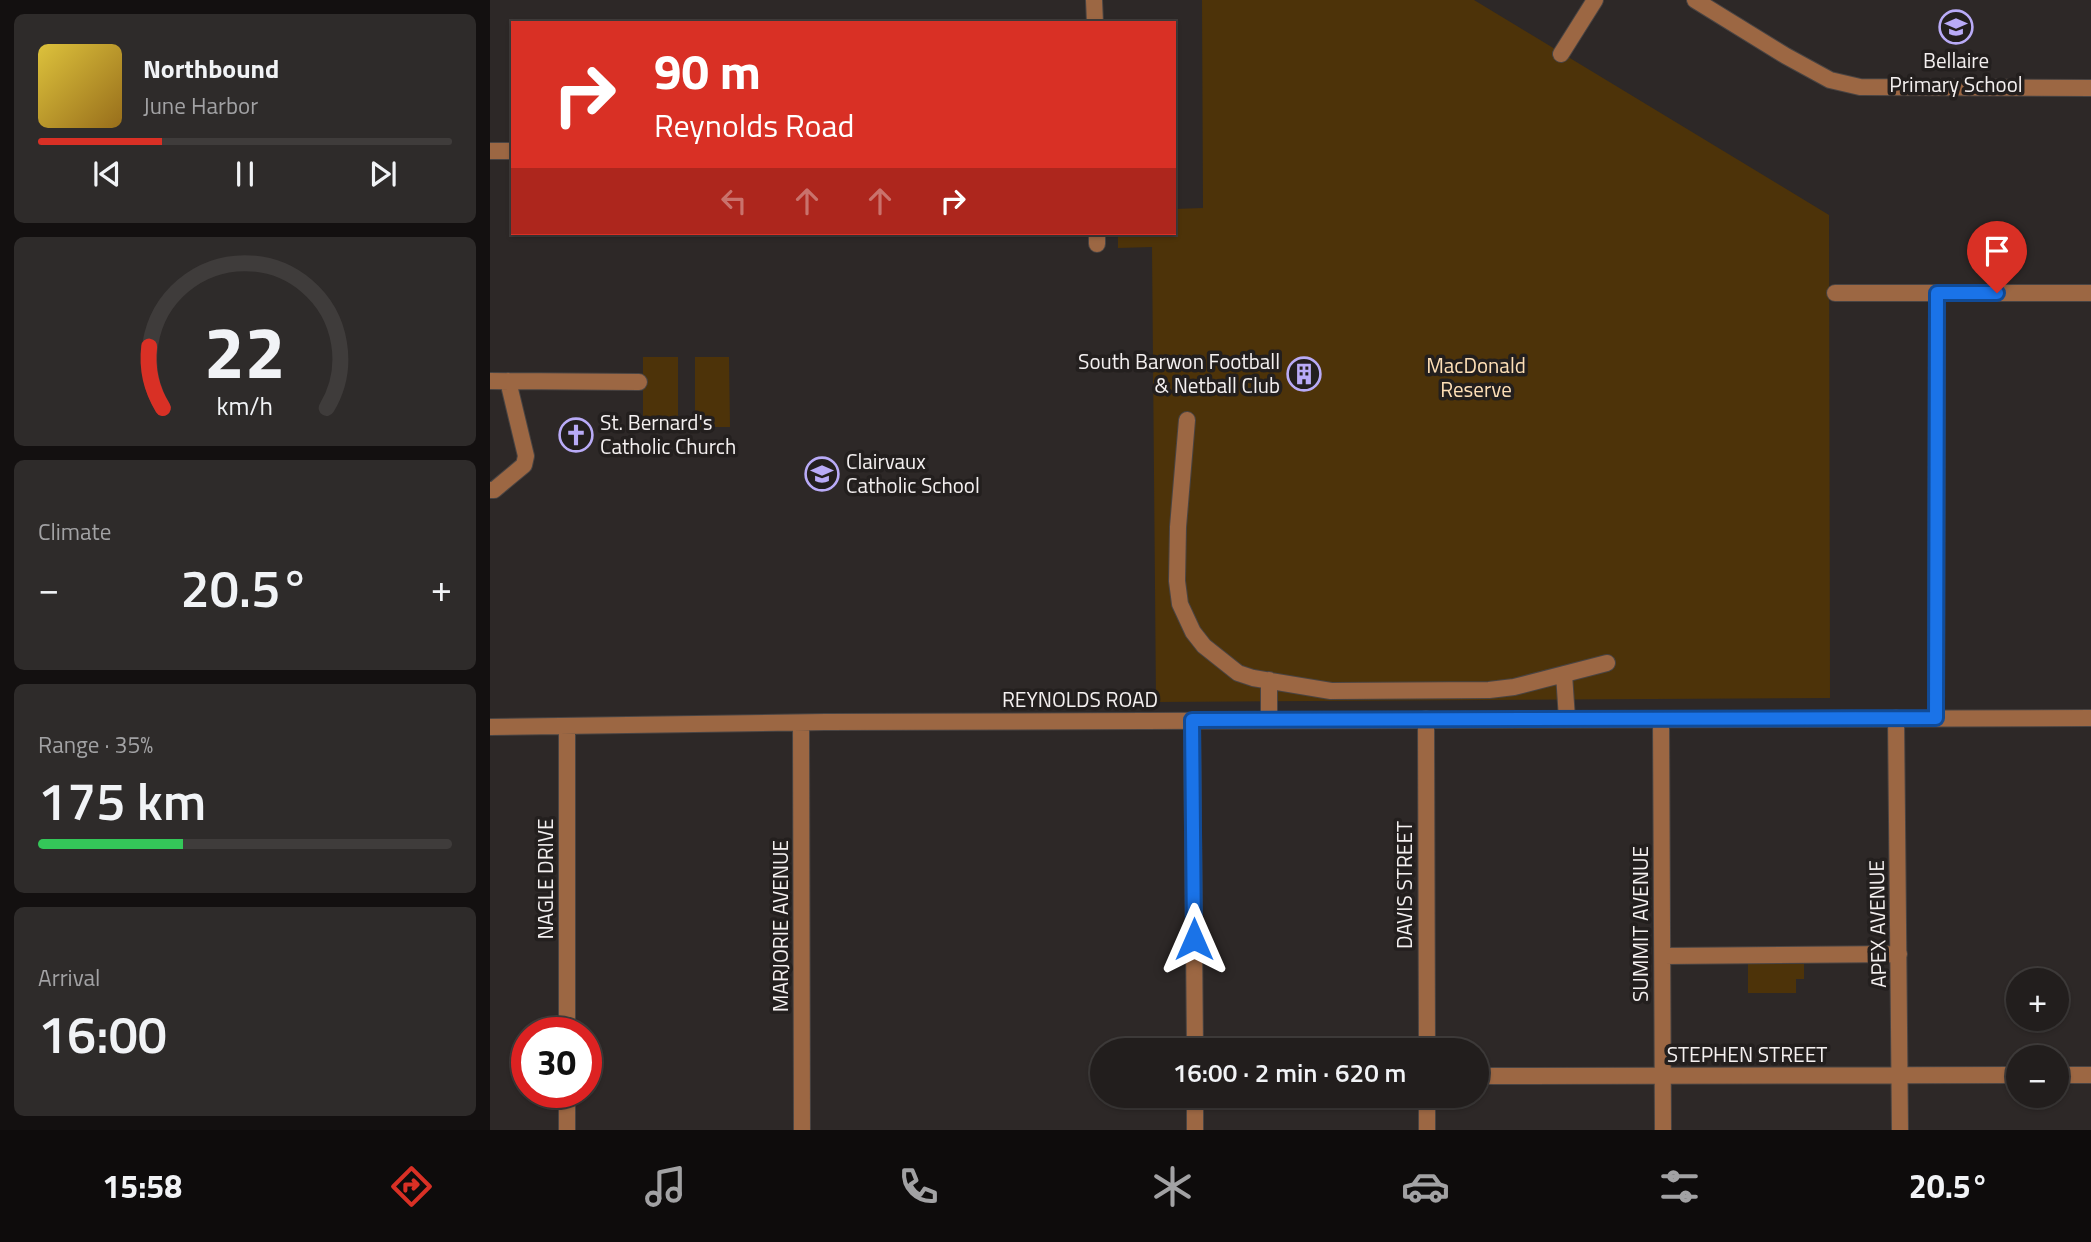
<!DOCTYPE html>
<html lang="en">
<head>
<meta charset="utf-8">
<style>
  :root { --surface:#221e1d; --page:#2e2b2a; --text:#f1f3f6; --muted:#a2a2a4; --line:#3f3c3b; --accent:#d93025 }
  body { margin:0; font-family:"Titillium Web",sans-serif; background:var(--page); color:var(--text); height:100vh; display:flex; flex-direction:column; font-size:26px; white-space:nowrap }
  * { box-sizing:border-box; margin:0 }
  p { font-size:23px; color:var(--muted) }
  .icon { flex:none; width:38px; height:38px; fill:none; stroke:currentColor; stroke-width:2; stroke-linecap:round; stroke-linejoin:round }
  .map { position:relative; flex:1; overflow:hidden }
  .sheet { display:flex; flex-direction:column; gap:14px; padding:14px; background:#131010; width:490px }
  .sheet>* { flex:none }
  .top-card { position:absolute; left:21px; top:21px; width:665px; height:214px; border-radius:0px; box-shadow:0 2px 5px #0004,0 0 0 2px var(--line); background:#d93025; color:#fff; overflow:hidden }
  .fabs { position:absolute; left:1516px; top:968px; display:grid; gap:14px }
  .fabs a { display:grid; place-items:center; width:63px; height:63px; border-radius:50%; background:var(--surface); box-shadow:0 2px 5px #0004,0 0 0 2px var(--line); font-size:35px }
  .speed { position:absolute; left:21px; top:1017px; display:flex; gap:14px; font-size:35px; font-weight:700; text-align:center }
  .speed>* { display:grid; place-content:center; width:91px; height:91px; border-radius:50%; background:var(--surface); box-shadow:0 2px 5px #0004,0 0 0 2px var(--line); line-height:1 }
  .speed .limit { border:10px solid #d22; background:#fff; color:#111 }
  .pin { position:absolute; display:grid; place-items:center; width:60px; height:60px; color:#fff; margin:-72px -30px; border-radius:50% 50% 50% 0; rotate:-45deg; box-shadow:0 0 7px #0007 }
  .pin .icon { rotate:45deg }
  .me { position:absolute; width:77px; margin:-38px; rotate:0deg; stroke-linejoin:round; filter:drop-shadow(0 0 5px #0008) }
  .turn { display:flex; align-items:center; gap:24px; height:147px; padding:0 28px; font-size:32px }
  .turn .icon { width:91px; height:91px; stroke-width:2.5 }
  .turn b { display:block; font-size:49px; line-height:60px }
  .lanes { display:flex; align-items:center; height:66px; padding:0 28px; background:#0003; justify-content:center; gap:35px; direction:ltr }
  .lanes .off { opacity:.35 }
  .big { font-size:52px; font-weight:600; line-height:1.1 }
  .sheet .tile { flex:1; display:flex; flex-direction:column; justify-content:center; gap:10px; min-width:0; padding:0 24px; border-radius:10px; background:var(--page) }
  .sheet .dial { align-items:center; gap:0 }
  .dial svg { height:182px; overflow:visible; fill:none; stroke:var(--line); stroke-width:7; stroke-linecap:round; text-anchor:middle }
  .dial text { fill:var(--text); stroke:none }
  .song { display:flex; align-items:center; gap:21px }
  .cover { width:84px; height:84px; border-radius:10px; background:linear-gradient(135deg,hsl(50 70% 55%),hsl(40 70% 35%)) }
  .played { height:7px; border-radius:4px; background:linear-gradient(90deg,var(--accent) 30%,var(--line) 30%) }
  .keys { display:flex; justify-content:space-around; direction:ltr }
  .heat { display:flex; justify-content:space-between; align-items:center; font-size:38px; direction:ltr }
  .charge { height:10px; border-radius:5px; background:linear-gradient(90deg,#34c759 35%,var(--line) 0) }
  .trip { position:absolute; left:600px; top:1038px; width:399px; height:70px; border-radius:35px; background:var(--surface); box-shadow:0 2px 5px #0004,0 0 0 2px var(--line); font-weight:600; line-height:70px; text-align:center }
  .menu { display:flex; height:112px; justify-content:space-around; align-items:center; background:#0e0c0c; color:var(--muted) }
  .menu .icon { width:49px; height:49px }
  .menu .on { color:var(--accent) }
  .menu b { font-size:32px; color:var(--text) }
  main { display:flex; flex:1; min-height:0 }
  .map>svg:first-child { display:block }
  .green { fill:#4d3309 }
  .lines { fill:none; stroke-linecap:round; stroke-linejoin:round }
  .minor-casing { stroke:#494443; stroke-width:18 }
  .minor { stroke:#9c6743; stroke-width:16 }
  .route-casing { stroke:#114b97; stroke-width:18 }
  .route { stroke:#1a73e8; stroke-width:12 }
  .labels { text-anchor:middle; stroke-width:7; stroke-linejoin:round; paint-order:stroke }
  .poi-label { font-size:21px; fill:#f4f0f0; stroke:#231f1e; text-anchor:start }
  .park-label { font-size:21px; fill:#fedfb6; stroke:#231f1e }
  .street-label { font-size:21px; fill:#f4f0f0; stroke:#231f1e }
</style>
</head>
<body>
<main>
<section class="sheet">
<div class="tile">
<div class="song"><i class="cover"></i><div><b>Northbound</b><p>June Harbor</p></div></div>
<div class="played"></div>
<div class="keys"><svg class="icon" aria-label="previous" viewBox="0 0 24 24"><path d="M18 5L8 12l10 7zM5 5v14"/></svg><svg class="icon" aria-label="pause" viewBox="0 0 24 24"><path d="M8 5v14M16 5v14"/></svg><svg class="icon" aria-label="next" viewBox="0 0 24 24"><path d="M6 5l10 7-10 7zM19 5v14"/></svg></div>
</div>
<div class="tile dial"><svg viewBox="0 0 100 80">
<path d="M14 69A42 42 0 1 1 86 69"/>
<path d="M14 69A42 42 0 0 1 8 42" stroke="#d93025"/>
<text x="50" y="56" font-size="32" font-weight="700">22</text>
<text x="50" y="72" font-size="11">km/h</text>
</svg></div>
<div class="tile"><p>Climate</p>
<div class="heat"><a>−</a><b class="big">20.5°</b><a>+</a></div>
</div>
<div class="tile"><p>Range · 35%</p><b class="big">175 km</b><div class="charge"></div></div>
<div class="tile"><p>Arrival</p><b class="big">16:00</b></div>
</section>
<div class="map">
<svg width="1601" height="1130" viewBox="0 0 1601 1130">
  <rect width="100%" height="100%" fill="#2d2827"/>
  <path class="green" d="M712 0H984L1339 215 1340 698 666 702 662 247 628 248V233H684V209L713 208Z
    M153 357H188V427H153Z
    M205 357H239L240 427H205Z
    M1258 964H1314V979H1306V993H1258Z"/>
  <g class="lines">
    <defs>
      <path id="minor" d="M604 0 605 23
        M1205 0 1296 56 1340 80 1370 87 1601 88
        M1071 54 1105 0
        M0 151H23
        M607 233V244
        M1345 293H1601
        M0 381 149 382
        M697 420 688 527 687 581 690 604 703 632 714 646 748 673 763 678 841 691 999 690 1024 687 1117 663
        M0 490H4L34 465 36 456 18 381
        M1074 674 1077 719
        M1406 718 1410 1130
        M1446 718 1447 293
        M936 719 937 1050
        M1171 719 1173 1130
        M779 720V680
        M702 721 705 1050
        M311 723 312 1130
        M0 727 335 722 1601 718
        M1173 956 1409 954
        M77 1032V726
        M1566 1075H1601
        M987 1076 1528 1075
        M937 1096V1130
        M77 1130V1092
        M705 1130V1096"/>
    </defs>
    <use href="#minor" class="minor-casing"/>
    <use href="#minor" class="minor"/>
  </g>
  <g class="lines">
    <defs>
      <path id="route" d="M704 939 702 720 1446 718 1447 293H1507"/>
    </defs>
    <use href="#route" class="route-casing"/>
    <use href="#route" class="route"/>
  </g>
  <defs>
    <symbol id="school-ring" viewBox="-11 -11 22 22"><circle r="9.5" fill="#231f1e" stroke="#b9abf7" stroke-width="1.5"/><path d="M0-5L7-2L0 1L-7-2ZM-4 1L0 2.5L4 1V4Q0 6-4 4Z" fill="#b9abf7"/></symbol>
    <symbol id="building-ring" viewBox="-11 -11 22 22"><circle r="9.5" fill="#231f1e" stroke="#b9abf7" stroke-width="1.5"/><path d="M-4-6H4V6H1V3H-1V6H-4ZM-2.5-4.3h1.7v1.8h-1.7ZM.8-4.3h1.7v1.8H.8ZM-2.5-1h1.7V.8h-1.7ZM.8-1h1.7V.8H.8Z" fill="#b9abf7"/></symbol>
    <symbol id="church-ring" viewBox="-11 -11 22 22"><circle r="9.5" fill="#231f1e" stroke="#b9abf7" stroke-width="1.5"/><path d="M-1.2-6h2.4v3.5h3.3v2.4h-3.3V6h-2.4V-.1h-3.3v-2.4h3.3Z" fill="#b9abf7"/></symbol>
  </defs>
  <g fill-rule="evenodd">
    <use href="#school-ring" x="1447" y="8" width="38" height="38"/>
    <use href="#building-ring" x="795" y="355" width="38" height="38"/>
    <use href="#church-ring" x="67" y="416" width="38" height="38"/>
    <use href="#school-ring" x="313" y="455" width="38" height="38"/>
  </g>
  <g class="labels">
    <g class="poi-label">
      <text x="1466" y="68" text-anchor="middle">Bellaire<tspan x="1466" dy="24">Primary School</tspan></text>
      <text x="790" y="369" text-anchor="end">South Barwon Football<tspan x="790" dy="24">&amp; Netball Club</tspan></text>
      <text x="110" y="430">St. Bernard's<tspan x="110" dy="24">Catholic Church</tspan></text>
      <text x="356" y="469">Clairvaux<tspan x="356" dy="24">Catholic School</tspan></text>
    </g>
    <g class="park-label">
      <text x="986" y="373">MacDonald<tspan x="986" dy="24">Reserve</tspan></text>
    </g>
    <g class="street-label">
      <text x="590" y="707">REYNOLDS ROAD</text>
      <text transform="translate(56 879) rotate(-90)" y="7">NAGLE DRIVE</text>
      <text transform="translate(915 885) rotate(-90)" y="7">DAVIS STREET</text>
      <text transform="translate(1151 924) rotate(-90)" y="7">SUMMIT AVENUE</text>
      <text transform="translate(1388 924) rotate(-91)" y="7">APEX AVENUE</text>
      <text transform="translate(291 926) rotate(-90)" y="7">MARJORIE AVENUE</text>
      <text x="1257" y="1062">STEPHEN STREET</text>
    </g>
  </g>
</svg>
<div class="fabs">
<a>+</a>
<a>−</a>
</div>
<div class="speed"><div class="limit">30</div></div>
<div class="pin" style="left:1507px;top:293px;background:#d93025"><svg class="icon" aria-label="arrive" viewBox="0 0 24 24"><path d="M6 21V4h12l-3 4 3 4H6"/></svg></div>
<svg class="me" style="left:704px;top:939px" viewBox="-20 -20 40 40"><path d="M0-17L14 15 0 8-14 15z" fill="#1a73e8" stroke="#fff" stroke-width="4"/></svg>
<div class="trip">16:00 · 2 min · 620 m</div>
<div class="top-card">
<div class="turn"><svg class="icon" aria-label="right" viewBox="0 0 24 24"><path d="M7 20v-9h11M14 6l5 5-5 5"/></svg><div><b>90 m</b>Reynolds Road</div></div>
<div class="lanes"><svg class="icon off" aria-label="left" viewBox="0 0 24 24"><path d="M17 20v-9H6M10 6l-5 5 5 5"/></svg><svg class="icon off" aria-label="ahead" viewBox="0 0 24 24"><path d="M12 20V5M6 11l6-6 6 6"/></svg><svg class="icon off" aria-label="ahead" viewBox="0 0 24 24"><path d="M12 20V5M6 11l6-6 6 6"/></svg><svg class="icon" aria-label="right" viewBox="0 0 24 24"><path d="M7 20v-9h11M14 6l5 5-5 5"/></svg></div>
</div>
</div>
</main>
<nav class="menu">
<b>15:58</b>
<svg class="icon on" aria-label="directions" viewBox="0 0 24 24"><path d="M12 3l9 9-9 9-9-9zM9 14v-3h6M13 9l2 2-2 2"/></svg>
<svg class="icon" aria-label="music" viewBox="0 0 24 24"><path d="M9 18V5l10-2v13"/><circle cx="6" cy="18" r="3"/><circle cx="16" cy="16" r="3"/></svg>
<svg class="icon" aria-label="phone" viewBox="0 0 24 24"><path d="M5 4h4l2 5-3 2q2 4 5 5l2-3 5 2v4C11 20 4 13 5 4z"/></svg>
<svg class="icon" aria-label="climate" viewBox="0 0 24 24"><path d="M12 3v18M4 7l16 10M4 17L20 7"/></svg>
<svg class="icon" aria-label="car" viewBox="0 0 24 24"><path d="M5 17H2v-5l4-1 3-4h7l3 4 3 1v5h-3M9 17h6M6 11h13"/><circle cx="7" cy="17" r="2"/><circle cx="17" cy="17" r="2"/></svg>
<svg class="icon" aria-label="filters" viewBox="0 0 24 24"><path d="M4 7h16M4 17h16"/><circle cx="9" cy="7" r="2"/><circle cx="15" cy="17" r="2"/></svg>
<b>20.5°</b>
</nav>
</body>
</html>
